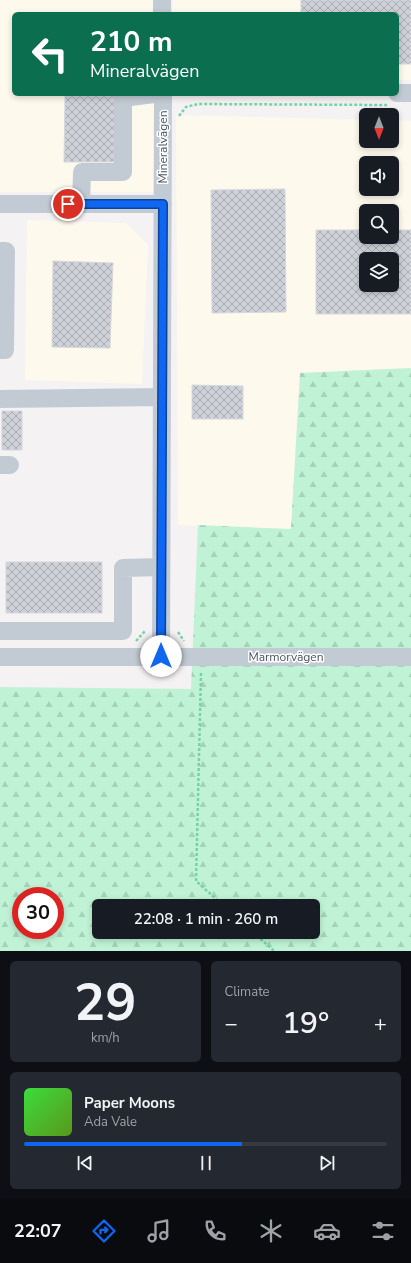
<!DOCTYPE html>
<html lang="en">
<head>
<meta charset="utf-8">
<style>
  :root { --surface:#171b24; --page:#242831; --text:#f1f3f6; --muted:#9ea1a6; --line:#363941; --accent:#0f66f1 }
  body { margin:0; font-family:"Nunito Sans",sans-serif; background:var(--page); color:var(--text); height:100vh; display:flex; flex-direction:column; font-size:15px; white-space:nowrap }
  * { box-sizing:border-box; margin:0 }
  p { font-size:13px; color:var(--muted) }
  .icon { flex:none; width:22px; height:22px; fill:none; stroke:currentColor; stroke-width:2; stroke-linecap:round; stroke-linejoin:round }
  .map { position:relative; height:951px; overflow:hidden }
  .details { display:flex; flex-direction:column; gap:10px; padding:10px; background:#0d0f14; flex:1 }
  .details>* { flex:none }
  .banner { position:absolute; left:12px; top:12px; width:387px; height:84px; border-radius:6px; box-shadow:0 2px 6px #0003; background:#0b6e4f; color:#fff; overflow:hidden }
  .needle { width:26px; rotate:180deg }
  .buttons { position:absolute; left:359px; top:108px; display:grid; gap:8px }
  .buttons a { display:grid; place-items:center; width:40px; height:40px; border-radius:6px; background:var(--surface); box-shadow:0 2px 6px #0003; font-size:20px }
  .speed { position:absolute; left:12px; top:887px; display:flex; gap:8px; font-size:20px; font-weight:700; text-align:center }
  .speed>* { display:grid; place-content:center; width:52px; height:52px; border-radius:50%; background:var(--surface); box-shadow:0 2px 6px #0003; line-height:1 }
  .speed .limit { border:6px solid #d22; background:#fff; color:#111 }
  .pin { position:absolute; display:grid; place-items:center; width:34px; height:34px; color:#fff; margin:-17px; border:2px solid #fff; border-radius:50%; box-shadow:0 1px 4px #0007 }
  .me { position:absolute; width:44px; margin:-22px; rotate:0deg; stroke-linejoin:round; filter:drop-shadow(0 0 3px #0008) }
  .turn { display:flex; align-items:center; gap:14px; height:84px; padding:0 12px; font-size:18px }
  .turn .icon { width:52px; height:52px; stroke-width:2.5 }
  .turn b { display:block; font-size:28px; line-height:34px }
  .big { font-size:30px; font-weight:600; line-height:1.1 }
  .details .widget { flex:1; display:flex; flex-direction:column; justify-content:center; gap:6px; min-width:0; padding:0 14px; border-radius:6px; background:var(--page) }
  .details .dial { align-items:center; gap:0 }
  .dial b { font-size:52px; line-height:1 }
  .song { display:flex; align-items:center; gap:12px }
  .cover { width:48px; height:48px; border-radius:6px; background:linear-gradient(135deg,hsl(120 70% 55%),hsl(90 70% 35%)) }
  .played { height:4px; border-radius:2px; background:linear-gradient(90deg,var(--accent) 60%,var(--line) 60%) }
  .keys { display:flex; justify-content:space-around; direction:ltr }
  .heat { display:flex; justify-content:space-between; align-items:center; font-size:22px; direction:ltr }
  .details .tiles { flex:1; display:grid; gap:10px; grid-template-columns:1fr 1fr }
  .widget:last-child { grid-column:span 2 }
  .trip { position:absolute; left:92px; top:899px; width:228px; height:40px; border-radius:6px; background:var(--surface); box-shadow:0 2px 6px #0003; font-weight:600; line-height:40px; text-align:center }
  .tab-bar { display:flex; height:64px; justify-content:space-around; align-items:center; background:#090b0e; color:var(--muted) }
  .tab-bar .icon { width:28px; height:28px }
  .tab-bar .selected { color:var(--accent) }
  .tab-bar b { font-size:18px; color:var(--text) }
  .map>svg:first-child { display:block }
  .commercial { fill:#fdfaed; fill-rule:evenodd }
  .forest { fill:url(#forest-firs); fill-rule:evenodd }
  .building { fill:url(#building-cross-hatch); stroke:#d6d8de; fill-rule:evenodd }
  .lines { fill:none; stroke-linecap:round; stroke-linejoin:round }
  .path { stroke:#75d3aa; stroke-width:2.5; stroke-dasharray:3 2; stroke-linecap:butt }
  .minor { stroke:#c2cbd4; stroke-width:18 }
  .route-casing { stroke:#0a429d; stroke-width:10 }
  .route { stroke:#0f66f1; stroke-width:7 }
  .labels { text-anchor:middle; stroke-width:3; stroke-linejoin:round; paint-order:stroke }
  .street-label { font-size:12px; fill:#485461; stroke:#fff }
</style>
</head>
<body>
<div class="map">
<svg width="411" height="951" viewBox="0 0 411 951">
  <defs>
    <pattern id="forest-firs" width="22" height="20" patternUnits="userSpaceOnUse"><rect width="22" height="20" fill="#c0f3d6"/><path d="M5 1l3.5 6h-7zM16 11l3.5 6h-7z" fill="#a6d2ba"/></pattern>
    <pattern id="building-cross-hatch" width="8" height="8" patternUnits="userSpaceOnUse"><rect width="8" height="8" fill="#ced1d7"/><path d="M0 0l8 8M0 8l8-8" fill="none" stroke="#a9acb2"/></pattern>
  </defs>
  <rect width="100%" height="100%" fill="#f4f2f2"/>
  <path class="commercial" d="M0 0H154V14H14V94H154V192H0Z
    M173 0H411V80H397V14H173Z
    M176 115 366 120V141H392V120L411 121V368L300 373 291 529 178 525ZM366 163H392V189H366ZM366 211H392V237H366ZM366 259H392V285H366Z
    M27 220 126 223 148 245 142 384 25 380Z"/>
  <path class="forest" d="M411 368V951H0V687L191 689 198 525 291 529 300 373ZM21 896H55V930H21ZM99 906H313V932H99Z"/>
  <path class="building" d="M301 0H411V64H397V14H301Z
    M65 96H115L114 162H64Z
    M285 189 286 312 212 313 211 190Z
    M316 230H366V237H392V230H411V314H316ZM366 259H392V285H366Z
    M53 261 113 263 110 348 52 347Z
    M192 385 243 386V419H192Z
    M2 411H22V450H2Z
    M6 562H102V613H6Z"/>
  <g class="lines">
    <path class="path" d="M179 116 186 107 198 104 387 105
      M178 632 184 641
      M136 641 145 631
      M201 673 196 881 224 906
      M253 932 274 951"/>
    <path class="minor" d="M162 0V14
      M397 93H411
      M0 204H163
      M81 204 82 172H123V98L154 94
      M0 251H6L5 350H0
      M0 399 162 397
      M0 465H10
      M0 631H123V568L161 567
      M161 656 163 94
      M0 657H411"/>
  </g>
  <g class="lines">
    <defs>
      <path id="route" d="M68 204H163L161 656"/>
    </defs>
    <use href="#route" class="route-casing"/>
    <use href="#route" class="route"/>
  </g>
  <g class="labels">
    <g class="street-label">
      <text transform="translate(163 147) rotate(-90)" y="4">Mineralvägen</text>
      <text x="286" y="661">Marmorvägen</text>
    </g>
  </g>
</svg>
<div class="buttons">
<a><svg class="needle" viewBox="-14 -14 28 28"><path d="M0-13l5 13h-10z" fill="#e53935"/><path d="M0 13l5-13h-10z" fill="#9ea1a6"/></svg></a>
<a><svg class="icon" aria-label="sound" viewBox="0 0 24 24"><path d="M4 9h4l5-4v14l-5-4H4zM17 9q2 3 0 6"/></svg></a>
<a><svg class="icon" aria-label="search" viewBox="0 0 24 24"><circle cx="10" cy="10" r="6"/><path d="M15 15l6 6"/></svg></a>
<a><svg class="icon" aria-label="layers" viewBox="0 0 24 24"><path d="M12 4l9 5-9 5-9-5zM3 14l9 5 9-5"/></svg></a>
</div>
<div class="speed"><div class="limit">30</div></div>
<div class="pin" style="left:68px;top:204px;background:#d93025"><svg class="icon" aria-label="arrive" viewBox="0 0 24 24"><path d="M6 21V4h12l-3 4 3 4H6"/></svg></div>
<svg class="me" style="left:161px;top:656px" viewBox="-20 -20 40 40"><circle r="19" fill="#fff"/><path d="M0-13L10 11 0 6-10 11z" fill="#0f66f1"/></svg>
<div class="trip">22:08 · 1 min · 260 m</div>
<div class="banner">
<div class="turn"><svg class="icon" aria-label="left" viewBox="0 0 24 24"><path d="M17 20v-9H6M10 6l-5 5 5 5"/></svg><div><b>210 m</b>Mineralvägen</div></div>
</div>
</div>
<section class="details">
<div class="tiles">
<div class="widget dial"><b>29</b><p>km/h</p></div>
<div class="widget"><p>Climate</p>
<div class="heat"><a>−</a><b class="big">19°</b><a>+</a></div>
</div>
<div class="widget">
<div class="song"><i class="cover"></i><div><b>Paper Moons</b><p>Ada Vale</p></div></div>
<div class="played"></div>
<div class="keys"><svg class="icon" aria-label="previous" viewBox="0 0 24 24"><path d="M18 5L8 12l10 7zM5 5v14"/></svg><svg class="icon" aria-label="pause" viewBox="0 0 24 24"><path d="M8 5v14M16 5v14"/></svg><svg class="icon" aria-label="next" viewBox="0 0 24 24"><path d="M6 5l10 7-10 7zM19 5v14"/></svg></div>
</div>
</div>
</section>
<nav class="tab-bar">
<b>22:07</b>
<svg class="icon selected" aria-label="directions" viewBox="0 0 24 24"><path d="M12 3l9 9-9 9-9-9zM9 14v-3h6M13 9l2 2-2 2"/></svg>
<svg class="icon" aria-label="music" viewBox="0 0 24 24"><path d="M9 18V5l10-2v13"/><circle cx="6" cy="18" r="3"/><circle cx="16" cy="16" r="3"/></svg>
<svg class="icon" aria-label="phone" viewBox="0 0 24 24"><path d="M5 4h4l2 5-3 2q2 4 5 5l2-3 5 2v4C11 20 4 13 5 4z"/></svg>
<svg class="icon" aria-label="climate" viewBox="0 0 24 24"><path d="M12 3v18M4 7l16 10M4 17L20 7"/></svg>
<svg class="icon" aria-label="car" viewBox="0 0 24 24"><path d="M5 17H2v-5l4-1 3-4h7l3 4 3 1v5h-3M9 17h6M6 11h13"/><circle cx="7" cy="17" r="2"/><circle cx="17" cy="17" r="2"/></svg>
<svg class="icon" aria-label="filters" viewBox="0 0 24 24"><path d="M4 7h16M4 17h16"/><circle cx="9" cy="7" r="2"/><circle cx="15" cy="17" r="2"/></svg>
</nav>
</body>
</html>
